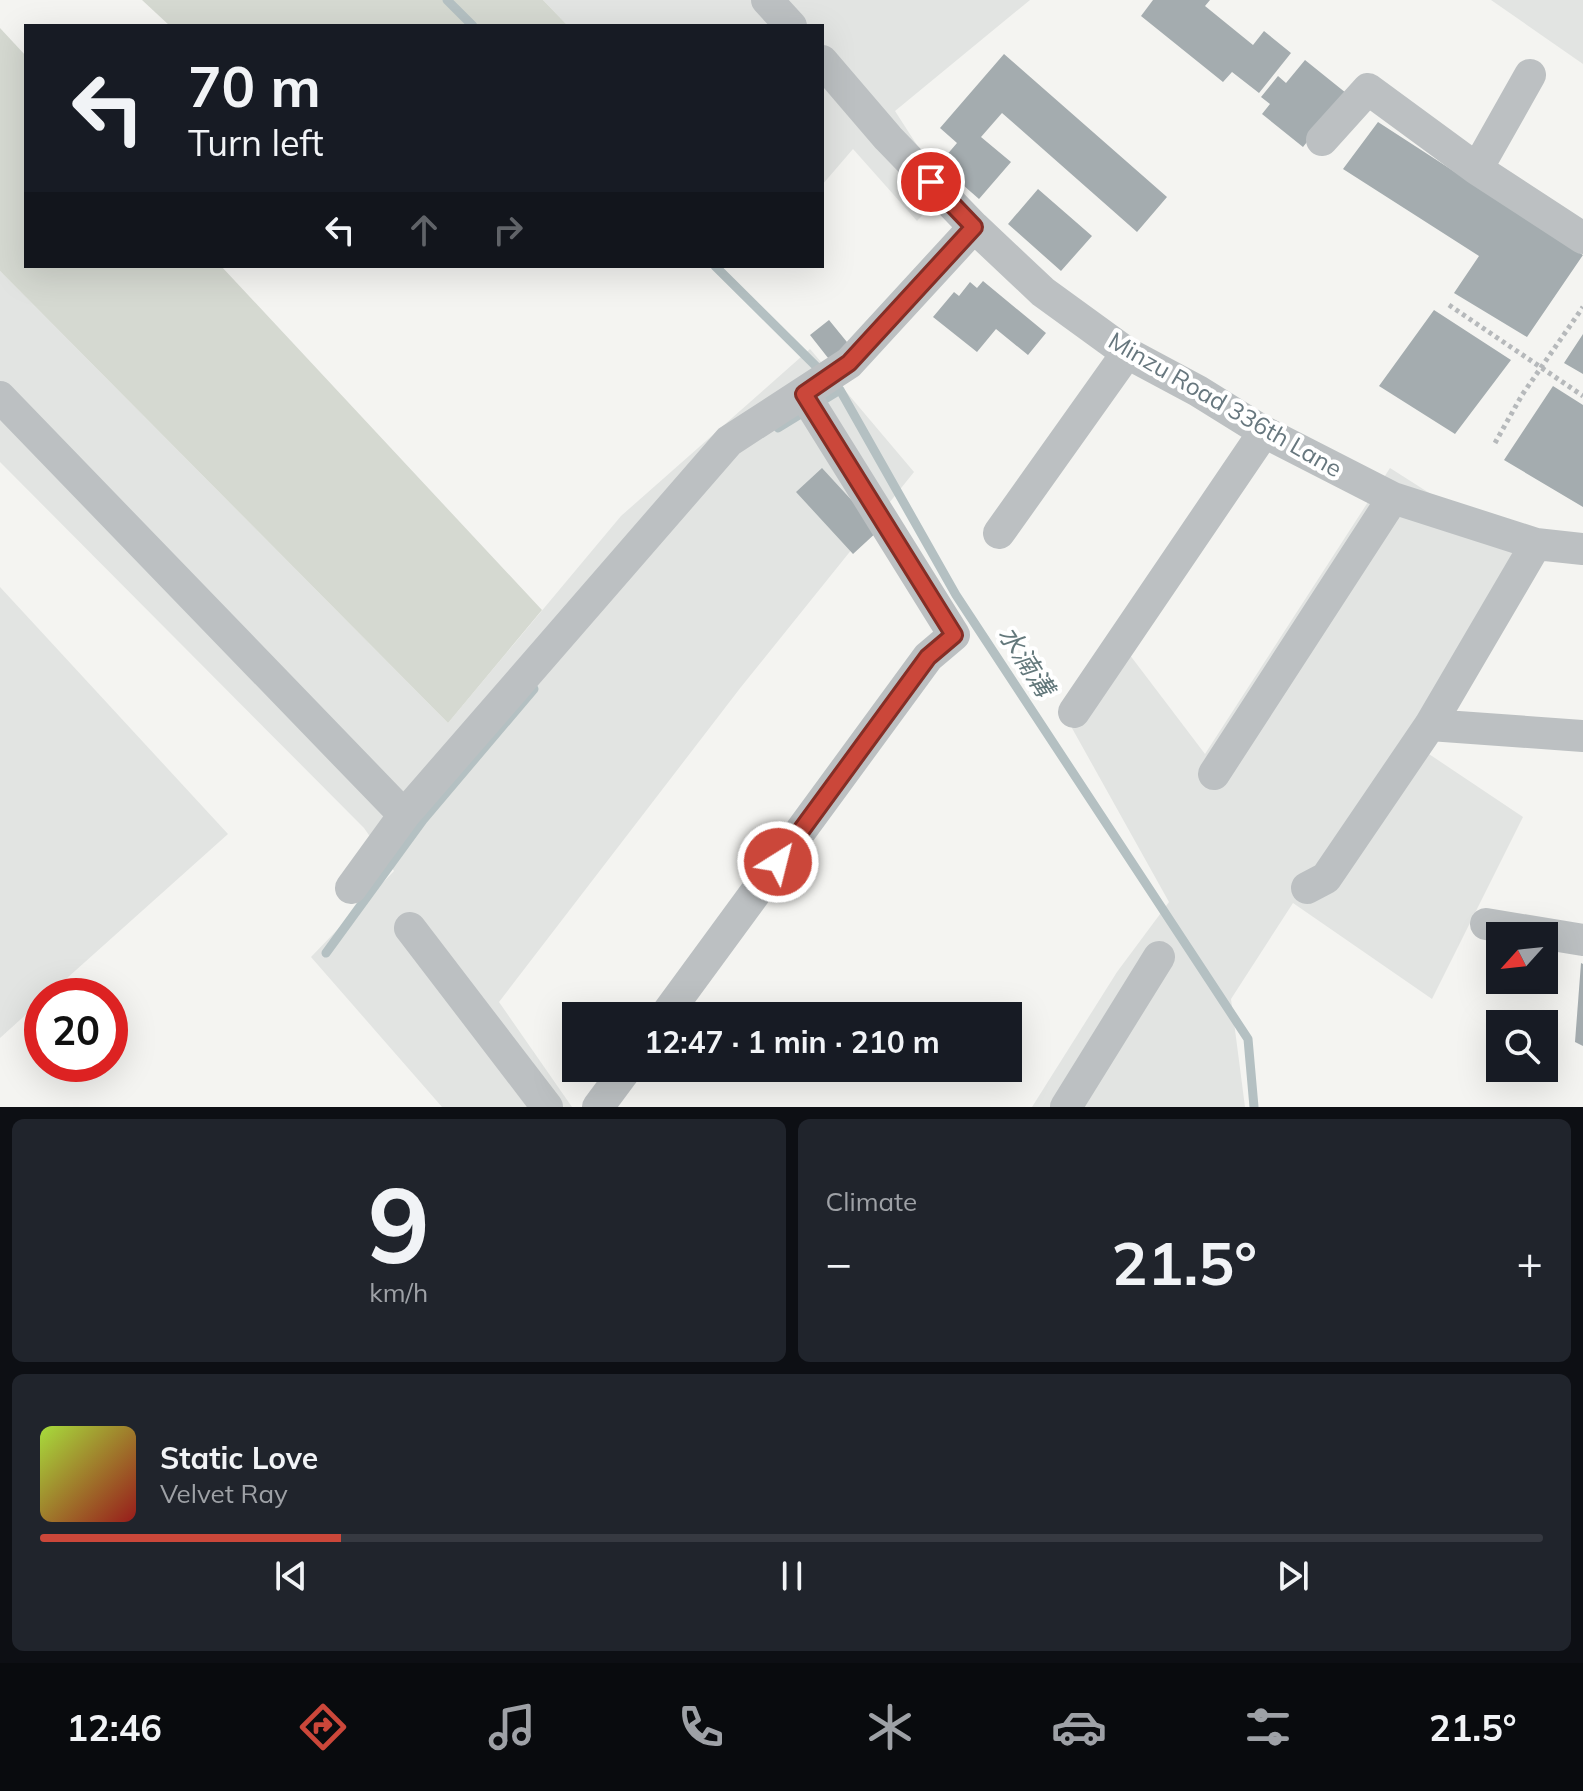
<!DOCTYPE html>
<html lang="en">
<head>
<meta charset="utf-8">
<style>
  :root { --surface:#171b24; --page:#20242c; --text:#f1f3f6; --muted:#9ea1a6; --line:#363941; --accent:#cb473a }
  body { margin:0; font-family:Mulish,"Noto Sans TC",sans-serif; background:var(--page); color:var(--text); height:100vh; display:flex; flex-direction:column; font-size:30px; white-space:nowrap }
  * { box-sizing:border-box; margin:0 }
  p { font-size:26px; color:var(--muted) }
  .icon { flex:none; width:44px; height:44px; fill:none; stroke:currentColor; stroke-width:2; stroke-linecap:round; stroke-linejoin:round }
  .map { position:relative; height:1107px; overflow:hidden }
  .details { display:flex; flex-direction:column; gap:12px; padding:12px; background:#0d0f14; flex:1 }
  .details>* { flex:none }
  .hud { position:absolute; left:24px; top:24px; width:800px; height:244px; border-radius:0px; box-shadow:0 8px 32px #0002; background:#171b24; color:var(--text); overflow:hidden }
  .needle { width:52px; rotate:243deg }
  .fabs { position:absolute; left:1486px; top:922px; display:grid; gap:16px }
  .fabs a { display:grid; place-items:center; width:72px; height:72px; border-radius:0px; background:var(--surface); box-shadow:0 8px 32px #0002; font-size:40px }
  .speed { position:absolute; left:24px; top:978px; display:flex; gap:16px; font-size:40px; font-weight:700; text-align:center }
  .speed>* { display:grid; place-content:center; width:104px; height:104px; border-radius:50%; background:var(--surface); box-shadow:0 8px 32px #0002; line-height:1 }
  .speed .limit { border:12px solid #d22; background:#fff; color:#111 }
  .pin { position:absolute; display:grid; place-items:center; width:68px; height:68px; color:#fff; margin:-34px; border:4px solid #fff; border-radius:50%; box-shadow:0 2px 8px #0007 }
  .me { position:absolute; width:88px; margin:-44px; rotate:36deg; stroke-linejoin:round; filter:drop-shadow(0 0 6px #0008) }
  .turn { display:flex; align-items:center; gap:28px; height:168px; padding:0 32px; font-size:36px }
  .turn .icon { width:104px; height:104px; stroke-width:2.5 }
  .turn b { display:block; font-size:56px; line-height:68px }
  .lanes { display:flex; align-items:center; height:76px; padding:0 32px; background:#0003; justify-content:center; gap:40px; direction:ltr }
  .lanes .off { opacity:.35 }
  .big { font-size:60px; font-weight:700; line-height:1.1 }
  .details .widget { flex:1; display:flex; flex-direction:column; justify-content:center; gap:12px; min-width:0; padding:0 28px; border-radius:12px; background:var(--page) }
  .details .dial { align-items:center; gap:0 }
  .dial b { font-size:104px; line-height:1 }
  .song { display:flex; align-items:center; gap:24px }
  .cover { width:96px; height:96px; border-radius:12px; background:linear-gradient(135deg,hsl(80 70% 55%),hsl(0 70% 35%)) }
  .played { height:8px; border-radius:4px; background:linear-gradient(90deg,var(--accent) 20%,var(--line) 20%) }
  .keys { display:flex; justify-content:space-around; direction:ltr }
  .heat { display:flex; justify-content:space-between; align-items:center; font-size:44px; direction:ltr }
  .details .tiles { flex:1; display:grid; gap:12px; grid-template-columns:1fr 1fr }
  .widget:last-child { grid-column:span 2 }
  .trip { position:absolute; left:562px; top:1002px; width:460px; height:80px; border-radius:0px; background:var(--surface); box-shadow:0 8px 32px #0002; font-weight:700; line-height:80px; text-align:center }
  .tab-bar { display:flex; height:128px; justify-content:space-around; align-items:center; background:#090b0e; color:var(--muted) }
  .tab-bar .icon { width:56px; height:56px }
  .tab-bar .current { color:var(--accent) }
  .tab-bar b { font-size:36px; color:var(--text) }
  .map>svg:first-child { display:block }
  .built { fill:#e2e4e2 }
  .green { fill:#d5d9d1 }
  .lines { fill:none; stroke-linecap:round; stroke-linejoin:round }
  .stream { stroke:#b4c0c2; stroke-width:9 }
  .building { fill:#a4acaf }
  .path { stroke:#b6b9bb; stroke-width:5; stroke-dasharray:4 4; stroke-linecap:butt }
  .minor { stroke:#bcc0c2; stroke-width:32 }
  .route-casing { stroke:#842e26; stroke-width:20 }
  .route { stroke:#cb473a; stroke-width:14 }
  .labels { text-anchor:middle; stroke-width:8; stroke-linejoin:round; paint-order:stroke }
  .street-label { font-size:24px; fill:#67777e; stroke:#fff }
  .water-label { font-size:26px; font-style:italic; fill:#63787b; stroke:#fff }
</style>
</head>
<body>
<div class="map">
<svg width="1583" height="1107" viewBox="0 0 1583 1107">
  <rect width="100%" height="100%" fill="#f4f4f1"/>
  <path class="built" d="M543 0H1030L895 111 946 190 917 221 853 149 822 185V26H568Z
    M1491 0H1583V64Z
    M0 271 448 723 621 516 810 349 914 472 741 687 499 1002 572 1107H442L311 957 394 871 364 828 0 462Z
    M1390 468 1525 554 1405 738 1523 817 1432 999 1293 903 1231 999 1245 1107H1032L1117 972 1169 902 1063 712 1120 642 1205 754Z
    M0 587 228 834 47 996H42V1000L0 1038Z"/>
  <path class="green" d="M142 0H543L568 26H170Z
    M0 28 26 56V266H221L542 610 448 723 0 271Z"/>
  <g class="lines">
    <path class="stream" d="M447 0 473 26
      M715 266 840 390 956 595 1248 1039 1254 1107
      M778 428 840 390
      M326 953 423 820 534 689"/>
  </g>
  <path class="building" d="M1153 0H1210L1205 6 1253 45 1264 31 1291 53 1259 93 1232 72 1223 82 1141 16Z
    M1004 54 1167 197 1137 232 1002 113 981 137 1011 162 979 199 939 164 957 143 940 128Z
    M1305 60 1346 93 1303 147 1262 114 1270 104 1261 97 1278 76 1286 83Z
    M1378 122 1583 255 1527 337 1454 293 1479 256 1343 169Z
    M1038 189 1092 236 1061 271 1008 224Z
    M983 281 1046 333 1028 355 996 329 977 352 933 317 954 292 959 296 970 282 977 288Z
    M1434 310 1511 360 1455 434 1379 386Z
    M829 320 851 347 832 363 810 335Z
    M1583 334V374L1564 363Z
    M1553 386 1583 405V507L1504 460Z
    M822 468 879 530 853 554 796 492Z
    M1581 963 1583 964V1046L1575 1042Z"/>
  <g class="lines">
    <path class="path" d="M1449 305 1583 396
      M1495 443 1522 395 1583 307"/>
    <path class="minor" d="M767 0 791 26
      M822 61 888 138 974 227 1043 292 1127 353 1198 391 1264 432 1393 498 1536 544 1583 549
      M1322 140 1368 89 1477 169 1583 238
      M1477 169 1530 75
      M0 397 404 815
      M999 533 1127 353
      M1074 712 1264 432
      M1430 725 1583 736
      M1214 774 1393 498
      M351 888 404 815 729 441 849 363 974 227
      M1307 888 1326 878 1430 725 1536 544
      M1486 924 1583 940
      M410 928 547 1107
      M665 1016 928 657 954 635 804 394
      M598 1107 627 1068
      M1066 1107 1159 957"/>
  </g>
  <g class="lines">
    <defs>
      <path id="route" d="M778 862 928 657 954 635 804 394 849 363 974 227 931 182"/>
    </defs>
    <use href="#route" class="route-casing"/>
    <use href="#route" class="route"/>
  </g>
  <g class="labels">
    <g class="street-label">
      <text transform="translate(1225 405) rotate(30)" y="8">Minzu Road 336th Lane</text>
    </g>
    <g class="water-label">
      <text transform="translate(1026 661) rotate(57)" y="9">水湳溝</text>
    </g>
  </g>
</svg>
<div class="fabs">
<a><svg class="needle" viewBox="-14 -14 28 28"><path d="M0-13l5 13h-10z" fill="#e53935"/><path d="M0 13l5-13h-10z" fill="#9ea1a6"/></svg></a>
<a><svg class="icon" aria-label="search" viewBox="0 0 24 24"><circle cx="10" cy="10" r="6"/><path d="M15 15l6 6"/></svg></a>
</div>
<div class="speed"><div class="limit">20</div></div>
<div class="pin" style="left:931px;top:182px;background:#d93025"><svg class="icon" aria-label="arrive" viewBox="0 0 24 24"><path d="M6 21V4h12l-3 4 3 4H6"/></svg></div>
<svg class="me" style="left:778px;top:862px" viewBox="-20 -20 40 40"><circle r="17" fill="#cb473a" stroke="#fff" stroke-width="3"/><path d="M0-11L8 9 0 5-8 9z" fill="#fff"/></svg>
<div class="trip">12:47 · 1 min · 210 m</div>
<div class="hud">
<div class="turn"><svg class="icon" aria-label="left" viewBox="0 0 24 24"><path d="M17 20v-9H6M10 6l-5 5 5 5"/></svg><div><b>70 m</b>Turn left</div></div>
<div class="lanes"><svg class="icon" aria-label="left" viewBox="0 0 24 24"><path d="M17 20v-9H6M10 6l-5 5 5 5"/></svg><svg class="icon off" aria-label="ahead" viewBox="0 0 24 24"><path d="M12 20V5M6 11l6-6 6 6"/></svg><svg class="icon off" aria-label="right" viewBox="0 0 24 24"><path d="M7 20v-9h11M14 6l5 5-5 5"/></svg></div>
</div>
</div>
<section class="details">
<div class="tiles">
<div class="widget dial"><b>9</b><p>km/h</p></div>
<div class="widget"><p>Climate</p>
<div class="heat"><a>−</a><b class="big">21.5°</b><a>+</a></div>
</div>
<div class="widget">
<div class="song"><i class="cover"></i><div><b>Static Love</b><p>Velvet Ray</p></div></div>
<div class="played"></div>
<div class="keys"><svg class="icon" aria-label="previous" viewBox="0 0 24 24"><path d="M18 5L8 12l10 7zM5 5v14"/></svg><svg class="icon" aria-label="pause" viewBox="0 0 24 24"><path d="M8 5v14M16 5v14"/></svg><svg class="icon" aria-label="next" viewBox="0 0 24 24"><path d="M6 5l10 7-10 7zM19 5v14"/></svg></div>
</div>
</div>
</section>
<nav class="tab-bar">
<b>12:46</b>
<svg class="icon current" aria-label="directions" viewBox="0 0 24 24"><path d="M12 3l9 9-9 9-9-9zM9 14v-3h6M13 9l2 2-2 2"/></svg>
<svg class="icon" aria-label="music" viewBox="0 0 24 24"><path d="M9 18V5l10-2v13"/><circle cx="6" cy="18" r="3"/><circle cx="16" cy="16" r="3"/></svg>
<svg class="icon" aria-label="phone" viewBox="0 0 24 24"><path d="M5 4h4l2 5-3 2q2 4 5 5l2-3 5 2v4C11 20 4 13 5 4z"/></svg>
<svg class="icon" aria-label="climate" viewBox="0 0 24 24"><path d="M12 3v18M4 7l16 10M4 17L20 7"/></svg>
<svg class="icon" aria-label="car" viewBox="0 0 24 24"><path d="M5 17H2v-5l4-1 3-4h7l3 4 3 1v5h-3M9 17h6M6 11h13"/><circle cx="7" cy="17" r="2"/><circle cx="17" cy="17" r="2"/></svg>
<svg class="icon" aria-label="filters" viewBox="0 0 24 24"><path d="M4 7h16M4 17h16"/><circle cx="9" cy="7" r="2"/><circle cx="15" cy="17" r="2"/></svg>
<b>21.5°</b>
</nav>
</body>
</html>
